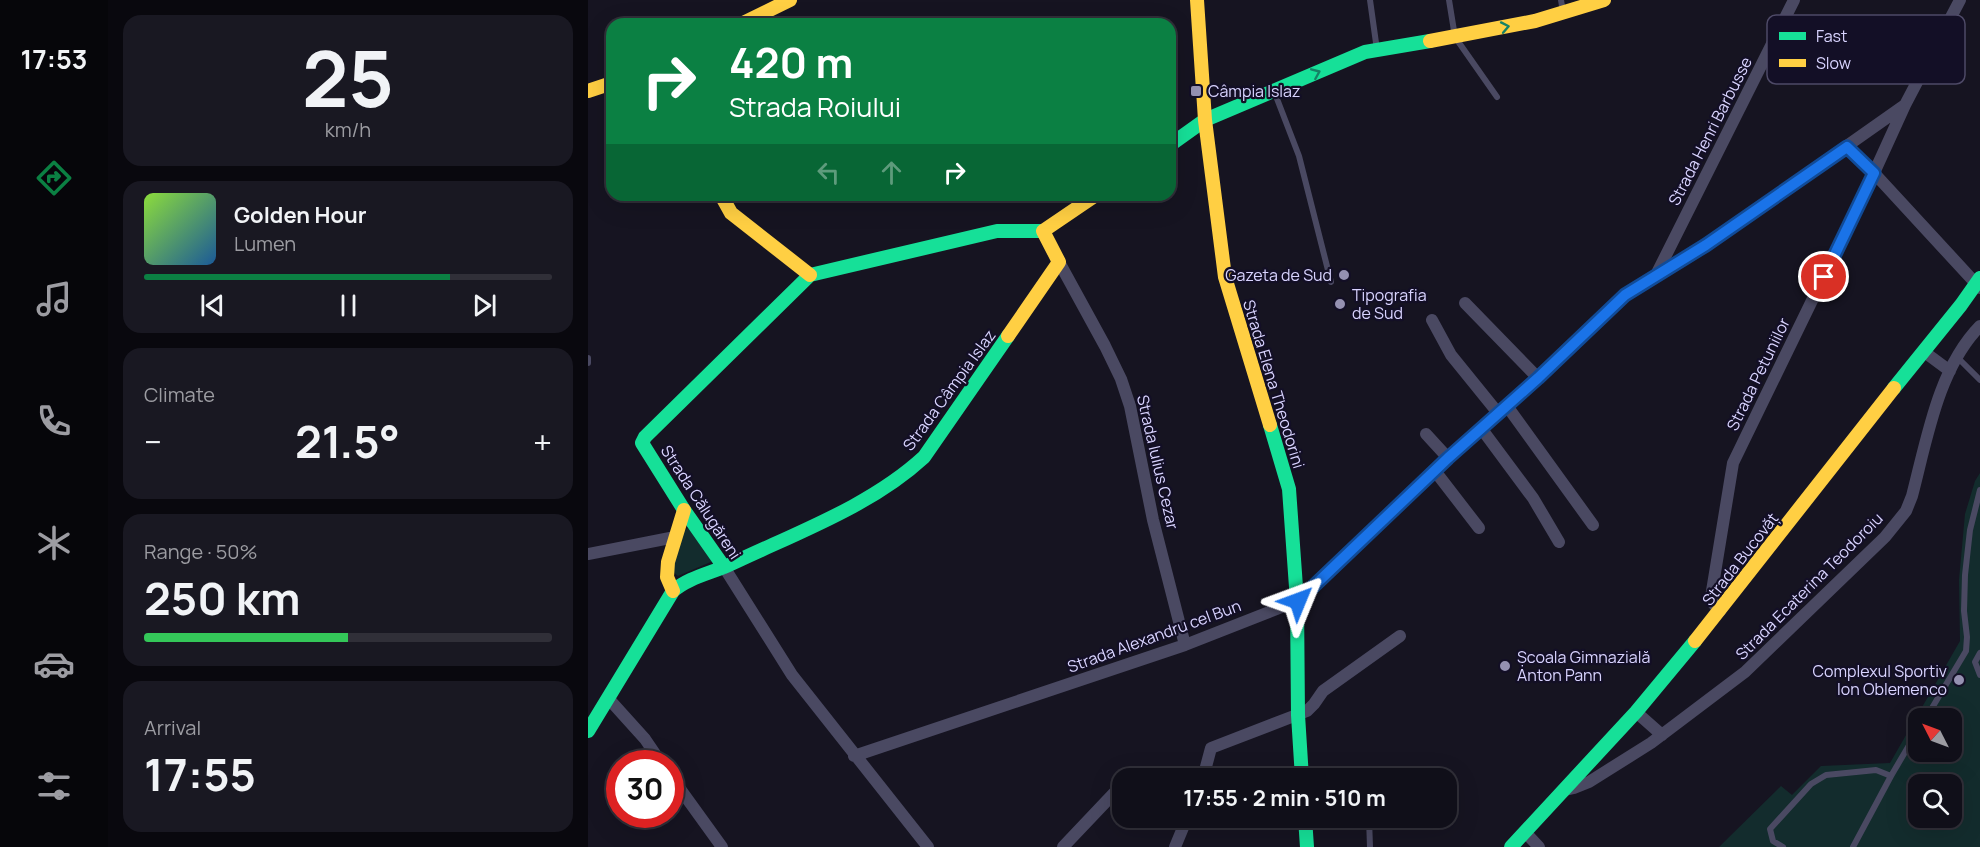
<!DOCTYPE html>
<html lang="en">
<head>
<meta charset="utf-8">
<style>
  :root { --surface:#100f19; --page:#191822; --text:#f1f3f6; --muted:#9c9ca2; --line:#302f38; --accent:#0b8043 }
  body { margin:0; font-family:Manrope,sans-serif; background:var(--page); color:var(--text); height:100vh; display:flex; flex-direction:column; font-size:22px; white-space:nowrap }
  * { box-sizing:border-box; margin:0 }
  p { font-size:20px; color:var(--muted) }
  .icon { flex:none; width:33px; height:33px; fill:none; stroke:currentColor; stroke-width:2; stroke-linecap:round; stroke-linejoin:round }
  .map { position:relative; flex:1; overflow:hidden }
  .side { display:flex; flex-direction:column; gap:15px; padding:15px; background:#09080e; width:480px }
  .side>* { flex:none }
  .hud { position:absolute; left:18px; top:18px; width:570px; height:183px; border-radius:18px; box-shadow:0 6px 24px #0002,0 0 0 2px var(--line); background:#0b8043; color:#fff; overflow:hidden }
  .needle { width:39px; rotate:312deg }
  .tools { position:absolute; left:1320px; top:708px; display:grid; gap:12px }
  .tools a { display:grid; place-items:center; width:54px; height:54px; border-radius:12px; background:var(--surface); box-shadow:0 6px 24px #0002,0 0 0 2px var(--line); font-size:30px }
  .speed { position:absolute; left:18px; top:750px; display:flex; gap:12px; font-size:30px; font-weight:700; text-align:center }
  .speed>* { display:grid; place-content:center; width:78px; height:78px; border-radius:50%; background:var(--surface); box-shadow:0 6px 24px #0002,0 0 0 2px var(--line); line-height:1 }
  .speed .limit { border:9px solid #d22; background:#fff; color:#111 }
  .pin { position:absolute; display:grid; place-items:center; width:51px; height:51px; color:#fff; margin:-26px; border:3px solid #fff; border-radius:50%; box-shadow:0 2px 6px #0007 }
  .me { position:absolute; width:66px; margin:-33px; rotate:46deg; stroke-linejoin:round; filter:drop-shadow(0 0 4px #0008) }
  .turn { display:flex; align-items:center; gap:21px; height:126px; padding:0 24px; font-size:27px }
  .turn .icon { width:78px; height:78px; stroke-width:2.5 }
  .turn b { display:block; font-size:42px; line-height:51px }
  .lanes { display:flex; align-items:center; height:57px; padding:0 24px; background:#0003; justify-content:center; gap:30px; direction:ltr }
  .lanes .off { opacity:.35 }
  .big { font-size:45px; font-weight:700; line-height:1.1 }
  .side .tile { flex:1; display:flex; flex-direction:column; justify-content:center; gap:9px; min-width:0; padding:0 21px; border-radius:18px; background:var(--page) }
  .side .dial { align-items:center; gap:0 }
  .dial b { font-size:78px; line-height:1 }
  .song { display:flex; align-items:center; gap:18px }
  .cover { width:72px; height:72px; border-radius:9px; background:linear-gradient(135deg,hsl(90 70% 55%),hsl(210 70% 35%)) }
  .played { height:6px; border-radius:3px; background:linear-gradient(90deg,var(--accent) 75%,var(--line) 75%) }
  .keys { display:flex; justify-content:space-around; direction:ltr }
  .heat { display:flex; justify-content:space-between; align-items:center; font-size:33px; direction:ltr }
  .charge { height:9px; border-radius:4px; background:linear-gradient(90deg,#34c759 50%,var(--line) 0) }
  .trip { position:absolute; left:524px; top:768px; width:345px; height:60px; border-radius:18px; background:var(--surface); box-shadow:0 6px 24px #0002,0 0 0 2px var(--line); font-weight:700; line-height:60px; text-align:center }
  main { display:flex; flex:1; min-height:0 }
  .tabs { display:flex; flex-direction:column; width:108px; justify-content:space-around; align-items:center; background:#06060a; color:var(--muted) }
  .tabs .icon { width:42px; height:42px }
  .tabs .selected { color:var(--accent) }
  .tabs b { font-size:27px; color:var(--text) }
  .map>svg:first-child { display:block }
  .grass { fill:#132c2d; fill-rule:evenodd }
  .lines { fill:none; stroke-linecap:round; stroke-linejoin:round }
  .lane { stroke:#4a4962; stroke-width:6 }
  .street { stroke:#4a4962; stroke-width:12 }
  .fast { stroke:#16e098; stroke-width:14 }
  .slow { stroke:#ffcf43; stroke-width:14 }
  .oneway { stroke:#158265 }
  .route-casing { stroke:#114b97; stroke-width:15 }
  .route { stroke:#1a73e8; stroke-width:10 }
  .poi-dot { fill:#9591b1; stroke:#130f26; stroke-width:2 }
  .labels { text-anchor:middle; stroke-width:4.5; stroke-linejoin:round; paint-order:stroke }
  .poi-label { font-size:16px; fill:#d9d4ff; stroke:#130f26; text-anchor:start }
  .street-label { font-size:16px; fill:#d9d4ff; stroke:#130f26 }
  .key { fill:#130f26; stroke:#4e4a67; stroke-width:1.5 }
  .key-label { font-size:16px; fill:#d9d4ff }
</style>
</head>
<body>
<main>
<nav class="tabs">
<b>17:53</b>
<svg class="icon selected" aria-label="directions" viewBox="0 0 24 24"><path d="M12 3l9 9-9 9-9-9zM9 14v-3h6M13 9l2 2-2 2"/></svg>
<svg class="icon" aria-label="music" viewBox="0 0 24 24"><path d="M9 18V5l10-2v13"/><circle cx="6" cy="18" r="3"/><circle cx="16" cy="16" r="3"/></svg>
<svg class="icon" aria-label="phone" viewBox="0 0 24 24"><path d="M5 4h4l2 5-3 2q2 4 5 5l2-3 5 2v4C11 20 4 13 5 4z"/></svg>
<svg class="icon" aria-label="climate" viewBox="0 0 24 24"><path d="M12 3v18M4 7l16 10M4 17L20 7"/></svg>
<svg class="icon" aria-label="car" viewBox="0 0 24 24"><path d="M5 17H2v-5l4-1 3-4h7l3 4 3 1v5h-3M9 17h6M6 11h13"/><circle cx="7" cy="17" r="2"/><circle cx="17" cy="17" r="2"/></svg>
<svg class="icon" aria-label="filters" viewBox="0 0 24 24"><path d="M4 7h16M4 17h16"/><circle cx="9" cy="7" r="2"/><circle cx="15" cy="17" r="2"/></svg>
</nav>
<section class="side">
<div class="tile dial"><b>25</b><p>km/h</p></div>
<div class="tile">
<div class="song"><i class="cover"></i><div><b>Golden Hour</b><p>Lumen</p></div></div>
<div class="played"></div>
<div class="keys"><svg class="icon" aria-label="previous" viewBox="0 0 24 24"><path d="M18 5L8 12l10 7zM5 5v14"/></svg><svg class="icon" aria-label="pause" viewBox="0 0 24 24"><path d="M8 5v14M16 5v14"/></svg><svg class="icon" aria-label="next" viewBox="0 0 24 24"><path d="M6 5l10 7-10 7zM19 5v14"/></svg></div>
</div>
<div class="tile"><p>Climate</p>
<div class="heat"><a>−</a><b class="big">21.5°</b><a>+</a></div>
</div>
<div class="tile"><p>Range · 50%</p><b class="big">250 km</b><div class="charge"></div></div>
<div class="tile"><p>Arrival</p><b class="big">17:55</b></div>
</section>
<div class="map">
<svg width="1392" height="847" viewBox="0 0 1392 847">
  <rect width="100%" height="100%" fill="#161421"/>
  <path class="grass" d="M1392 473V847H1131L1193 786 1204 795 1233 766 1302 763 1372 641 1371 580 1377 514 1387 481ZM1330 718H1364V752H1330ZM1330 784H1364V818H1330Z
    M100 528 125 561 90 576 84 571 96 531Z"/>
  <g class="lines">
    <path class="lane" d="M782 0 789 50
      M861 0 867 37 909 97
      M973 0 975 12
      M686 91 711 156 743 282
      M0 358V363
      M1370 358 1392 380
      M1392 653 1387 662 1392 675
      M1338 718 1378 651 1379 637 1376 611 1377 575 1382 530 1392 490
      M715 772 779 774V778
      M781 818 782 847
      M1195 847 1185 841 1182 829 1223 784 1238 775 1288 770 1303 776
      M1265 847 1303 776 1330 730"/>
    <path class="street" d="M1259 147 1286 173 1392 288
      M471 262 517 346 533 379 542 406 565 520 597 645
      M1068 275 1206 0
      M877 303 950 378
      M844 320 863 355 910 413
      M1335 351 1362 371
      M919 406 1005 525
      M893 428 945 498 971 542
      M838 434 860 458
      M847 471 891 528
      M0 554 87 537
      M136 567 204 675 340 847
      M1132 611 1124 602 1123 597 1145 463 1286 173 1317 105 1372 0
      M20 698 57 739 74 764
      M1048 712 1074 735
      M266 756 597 645 709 601 860 458 950 378 1037 295 1118 245 1317 105
      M82 775 134 847
      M615 778 623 748 719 711 726 704 735 691 812 636
      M977 790 986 788 1001 782 1063 743 1157 672 1297 537 1318 511 1324 496C1339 439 1350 369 1392 326
      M937 832 951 847
      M475 847 529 790
      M587 847 599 818"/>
    <path class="fast" d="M582 145 617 120 777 52 842 41
      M1306 388 1373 305 1392 278
      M682 425 701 489 709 601 710 715 714 778
      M136 567 96 510 54 443 57 437 222 275 409 231H455
      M0 731 85 591C101 577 124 573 143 564 208 533 283 506 336 457L420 336
      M717 818 719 847
      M923 847 1048 712 1107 641"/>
    <path class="slow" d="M609 0 617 120 637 277 682 425
      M153 24 202 0
      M842 41 947 21 1016 0
      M0 91 24 83
      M133 195 143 213 222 275
      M420 336 471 262 455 231 508 195
      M85 591 79 577 80 562 96 510
      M1107 641 1306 388"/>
  </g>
  <defs><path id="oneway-chevron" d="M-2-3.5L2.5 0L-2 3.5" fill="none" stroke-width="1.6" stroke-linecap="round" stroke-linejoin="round" transform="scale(1.5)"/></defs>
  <g class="oneway">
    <use href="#oneway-chevron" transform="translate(917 27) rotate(-11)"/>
    <use href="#oneway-chevron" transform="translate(728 73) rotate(-23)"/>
  </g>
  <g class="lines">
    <defs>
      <path id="route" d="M710 601 860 458 950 378 1037 295 1118 245 1259 147 1286 173 1236 277"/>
    </defs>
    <use href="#route" class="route-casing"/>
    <use href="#route" class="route"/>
  </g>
  <g class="poi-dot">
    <rect x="602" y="85" width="12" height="12" rx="3"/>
    <circle cx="756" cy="275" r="6"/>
    <circle cx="752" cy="304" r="6"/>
    <circle cx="917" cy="666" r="6"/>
    <circle cx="1371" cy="680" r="6"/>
  </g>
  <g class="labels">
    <g class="poi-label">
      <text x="620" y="97">Câmpia Islaz</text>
      <text x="744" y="281" text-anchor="end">Gazeta de Sud</text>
      <text x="764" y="301">Tipografia<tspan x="764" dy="18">de Sud</tspan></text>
      <text x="929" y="663">Școala Gimnazială<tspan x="929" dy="18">Anton Pann</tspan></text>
      <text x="1359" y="677" text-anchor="end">Complexul Sportiv<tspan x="1359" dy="18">Ion Oblemenco</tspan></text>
    </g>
    <g class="street-label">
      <text transform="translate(1122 131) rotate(-63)" y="6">Strada Henri Barbusse</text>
      <text transform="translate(1170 374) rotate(-64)" y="6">Strada Petuniilor</text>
      <text transform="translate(686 384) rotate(73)" y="6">Strada Elena Theodorini</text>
      <text transform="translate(361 390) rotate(-54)" y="6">Strada Câmpia Islaz</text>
      <text transform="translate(570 462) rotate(77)" y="6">Strada Iulius Cezar</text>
      <text transform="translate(113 502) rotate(57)" y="6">Strada Călugăreni</text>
      <text transform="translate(1152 559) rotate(-52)" y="6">Strada Bucovăț</text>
      <text transform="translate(1221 586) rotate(-45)" y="6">Strada Ecaterina Teodoroiu</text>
      <text transform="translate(566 636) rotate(-20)" y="6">Strada Alexandru cel Bun</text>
    </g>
  </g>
  <rect x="1179" y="15" width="198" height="69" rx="9" class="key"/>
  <rect x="1191" y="32" width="27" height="8" fill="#16e098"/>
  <rect x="1191" y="59" width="27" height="8" fill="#ffcf43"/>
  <g class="key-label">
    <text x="1228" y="42">Fast</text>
    <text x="1228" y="69">Slow</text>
  </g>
</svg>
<div class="tools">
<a><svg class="needle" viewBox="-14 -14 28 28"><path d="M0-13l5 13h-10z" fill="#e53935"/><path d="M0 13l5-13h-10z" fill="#9c9ca2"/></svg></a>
<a><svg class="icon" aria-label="search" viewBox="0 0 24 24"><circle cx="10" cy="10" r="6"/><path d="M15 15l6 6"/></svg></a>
</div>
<div class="speed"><div class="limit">30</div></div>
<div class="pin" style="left:1236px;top:277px;background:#d93025"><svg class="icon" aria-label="arrive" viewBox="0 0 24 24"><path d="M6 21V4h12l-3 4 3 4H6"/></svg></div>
<svg class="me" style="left:710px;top:601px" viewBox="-20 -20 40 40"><path d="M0-17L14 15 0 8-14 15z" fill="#1a73e8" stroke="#fff" stroke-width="4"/></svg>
<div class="trip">17:55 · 2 min · 510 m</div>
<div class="hud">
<div class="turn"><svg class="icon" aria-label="right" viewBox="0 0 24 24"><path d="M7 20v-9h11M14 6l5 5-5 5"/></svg><div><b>420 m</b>Strada Roiului</div></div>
<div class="lanes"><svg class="icon off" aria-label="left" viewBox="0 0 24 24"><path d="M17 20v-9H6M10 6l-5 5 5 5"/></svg><svg class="icon off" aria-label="ahead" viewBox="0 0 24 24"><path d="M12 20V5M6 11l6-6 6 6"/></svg><svg class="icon" aria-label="right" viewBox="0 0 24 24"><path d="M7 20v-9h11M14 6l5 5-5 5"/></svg></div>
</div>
</div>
</main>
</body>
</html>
